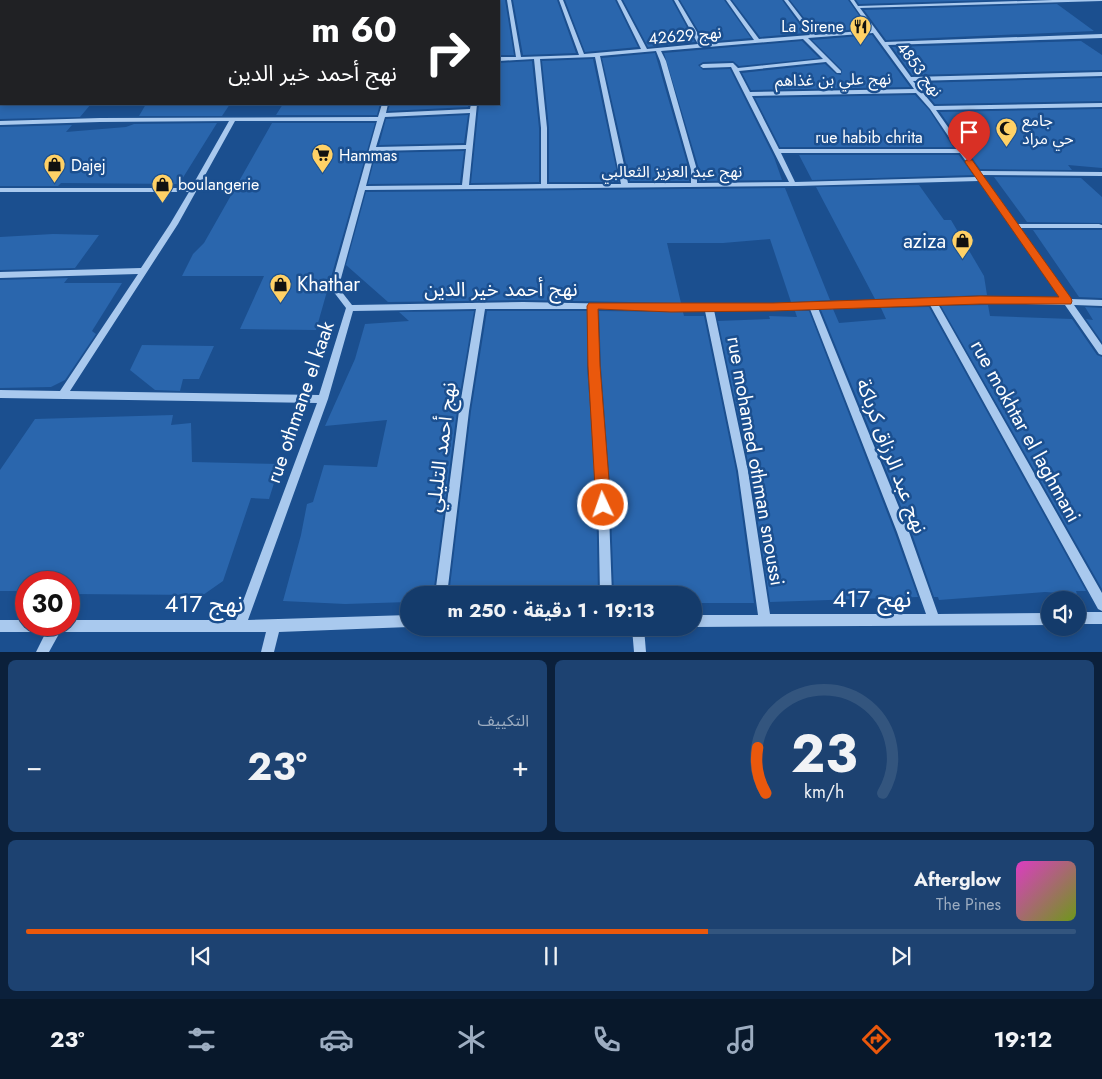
<!DOCTYPE html>
<html lang="ar">
<head>
<meta charset="utf-8">
<style>
  :root { --surface:#143b6b; --page:#1d4271; --text:#f1f3f6; --muted:#9dadc1; --line:#33557e; --accent:#ea580c }
  body { margin:0; font-family:Jost,"Noto Sans Arabic",sans-serif; background:var(--page); color:var(--text); direction:rtl; height:100vh; display:flex; flex-direction:column; font-size:19px; white-space:nowrap }
  * { box-sizing:border-box; margin:0 }
  p { font-size:16px; color:var(--muted) }
  .icon { flex:none; width:28px; height:28px; fill:none; stroke:currentColor; stroke-width:2; stroke-linecap:round; stroke-linejoin:round }
  .map { position:relative; height:652px; overflow:hidden; direction:ltr }
  .panel { display:flex; flex-direction:column; gap:8px; padding:8px; background:#0b203b; flex:1 }
  .panel>* { flex:none }
  .banner { position:absolute; left:0px; top:0px; width:500px; height:105px; box-shadow:0 2px 8px #0003,0 0 0 1px var(--line); direction:rtl; background:#202124; color:#fff; overflow:hidden }
  .tools { position:absolute; left:1041px; top:591px; display:grid; gap:10px }
  .tools a { display:grid; place-items:center; width:45px; height:45px; border-radius:50%; background:var(--surface); box-shadow:0 2px 8px #0003,0 0 0 1px var(--line); font-size:25px }
  .speed { position:absolute; left:15px; top:571px; display:flex; gap:10px; font-size:25px; font-weight:700; text-align:center }
  .speed>* { display:grid; place-content:center; width:65px; height:65px; border-radius:50%; background:var(--surface); box-shadow:0 2px 8px #0003,0 0 0 1px var(--line); line-height:1 }
  .speed .limit { border:8px solid #d22; background:#fff; color:#111 }
  .pin { position:absolute; display:grid; place-items:center; width:42px; height:42px; color:#fff; margin:-51px -21px; border-radius:50% 50% 50% 0; rotate:-45deg; box-shadow:0 0 5px #0007 }
  .pin .icon { rotate:45deg }
  .me { position:absolute; width:55px; margin:-28px; rotate:357deg; stroke-linejoin:round; filter:drop-shadow(0 0 4px #0008) }
  .turn { display:flex; align-items:center; gap:18px; height:105px; padding:0 20px; font-size:22px }
  .turn .icon { width:65px; height:65px; stroke-width:2.5 }
  .turn b { display:block; font-size:35px; line-height:42px }
  .big { font-size:38px; font-weight:700; line-height:1.1 }
  .panel .card { flex:1; display:flex; flex-direction:column; justify-content:center; gap:8px; min-width:0; padding:0 18px; border-radius:8px; background:var(--page) }
  .panel .dial { align-items:center; gap:0 }
  .dial svg { height:130px; overflow:visible; fill:none; stroke:var(--line); stroke-width:7; stroke-linecap:round; text-anchor:middle }
  .dial text { fill:var(--text); stroke:none }
  .song { display:flex; align-items:center; gap:15px }
  .cover { width:60px; height:60px; border-radius:8px; background:linear-gradient(135deg,hsl(310 70% 55%),hsl(80 70% 35%)) }
  .played { height:5px; border-radius:2px; background:linear-gradient(90deg,var(--accent) 65%,var(--line) 65%) }
  .keys { display:flex; justify-content:space-around; direction:ltr }
  .heat { display:flex; justify-content:space-between; align-items:center; font-size:28px; direction:ltr }
  .panel .tiles { flex:1; display:grid; gap:8px; grid-template-columns:1fr 1fr }
  .card:last-child { grid-column:span 2 }
  .trip { position:absolute; left:400px; top:586px; width:302px; height:50px; border-radius:25px; background:var(--surface); box-shadow:0 2px 8px #0003,0 0 0 1px var(--line); font-weight:700; line-height:50px; text-align:center; direction:rtl }
  .tabs { display:flex; height:80px; justify-content:space-around; align-items:center; background:#08182b; color:var(--muted) }
  .tabs .icon { width:35px; height:35px }
  .tabs .on { color:var(--accent) }
  .tabs b { font-size:22px; color:var(--text) }
  .map>svg:first-child { display:block }
  .building { fill:#2a66ad }
  .lines { fill:none; stroke-linecap:round; stroke-linejoin:round }
  .minor { fill:#a9c9ee; fill-rule:evenodd }
  .route { fill:#ea580c; stroke:#983908 }
  .labels { text-anchor:middle; stroke-width:5; stroke-linejoin:round; paint-order:stroke }
  .far-poi-label { font-size:16px; fill:#fff; stroke:#1b4f8f; text-anchor:start }
  .far-street-label { font-size:16px; fill:#fff; stroke:#1b4f8f }
  .poi-label { font-size:20px; fill:#fff; stroke:#1b4f8f; text-anchor:end }
  .street-label { font-size:20px; fill:#fff; stroke:#1b4f8f }
  .near-street-label { font-size:24px; fill:#fff; stroke:#1b4f8f }
</style>
</head>
<body>
<div class="map">
<svg width="1102" height="652" viewBox="0 0 1102 652">
  <rect width="100%" height="100%" fill="#1b4f8f"/>
  <path class="building" d="M499 0H505L514 55H499Z
    M513 0H557L576 53 523 55Z
    M565 0H615L638 47 585 52Z
    M623 0H672L695 42 648 47Z
    M680 0H724L751 38 705 42Z
    M732 0H782L806 33 760 37Z
    M790 0H848L868 28 816 33Z
    M856 0H992L859 4Z
    M1057 4 1094 31 886 40 864 10Z
    M872 35 910 87 751 90 742 73 825 64 836 74 841 75 842 70 812 40Z
    M802 41 819 58 739 66 733 61 703 62 698 65 703 70 730 69 774 157 782 180 699 181V169L664 53Z
    M1081 41 1102 55V70L912 75 892 47Z
    M655 53 689 170V181H630L602 58Z
    M593 59 619 182H549V128L542 61Z
    M532 61 539 128V182L471 183 479 104H499V63Z
    M1102 78V101L935 104 917 83Z
    M915 95 929 110 953 147H780L755 98Z
    M0 104H91L80 117 0 119Z
    M146 104H230L222 116H139Z
    M283 104H380L377 115H276Z
    M390 104H469L468 107 388 111Z
    M1102 109V168L1068 165 1072 170 980 169 940 112Z
    M468 115 464 143 379 145 386 119Z
    M217 123 179 184 61 183 58 186H0V127L72 125 66 132 126 127 134 124Z
    M272 123H375L316 330 240 329 264 276H182L194 252 193 254 204 243Z
    M464 151 460 183 368 184 376 153Z
    M799 155H959L973 175 812 180Z
    M994 177 1081 178 1102 197V223L1027 222Z
    M919 185 944 220H951L984 276 987 295 875 299 816 187Z
    M785 188 830 300 791 302 770 239 723 243H667L681 303 523 300 388 302 346 265 366 192Z
    M1033 230H1102V298L1079 297Z
    M53 234 99 235 75 268 0 270V237Z
    M68 278 64 283H122L92 331 96 334 65 380 51 387 0 388V280Z
    M988 305 990 316 1072 319 1097 355 1102 357V589L941 306Z
    M929 307 1086 591H1076L1077 594 1045 592 939 600 938 597H934L911 531 821 310 833 309 839 323 886 319 881 308Z
    M1085 307 1102 308V342L1086 319 1093 320Z
    M474 311 457 411 433 595H409V602L345 604 283 601 301 535 307 504 313 502 324 465 377 467 387 420 325 426 355 359 365 324 409 321 399 312Z
    M487 311H587V367L596 487 598 595H449L471 411Z
    M599 311 683 312 684 316H704L736 471 754 603H694V595H614L610 487 601 367Z
    M795 311H809L895 533 918 597 770 602 750 471 718 321 770 319 769 316 797 317Z
    M142 345 214 346 199 379H183L180 391 155 390 130 370Z
    M173 415 171 425 191 423 192 462 280 464 269 499 251 498 223 581 203 595 69 594V582H26V591H0V470L35 419Z"/>
  <g class="lines">
    <path class="minor" d="M400 0H404V1H400Z
      M453 0H457V1H453Z
      M507 0H511L521 57 579 55 559 0H563L584 54 641 49 617 0H621L647 49 698 44 674 0H678L704 44 754 40 726 0H730L759 39 810 35 784 0H788L815 35 871 30 850 0H854L858 6 1053 0H1102V1L860 8 885 42 1102 34V38L888 45 911 77 1102 72V76L913 81 934 106 1102 103V107L936 110 979 171 1102 172V176L982 175 1017 224H1099L1102 225V228H1020L1070 299 1102 300V306L1074 305 1102 345V355L1099 354 1065 305 980 303 938 304 1102 593V611L1098 609 930 305 818 308 909 532 938 614 1050 613V625L694 627V615H758L738 471 705 311 597 309 599 367 608 487 612 595H600L598 487 589 367V309H485L469 411 447 595H435L459 411 476 309 353 311 328 399 248 620 409 615V627L279 632 274 652H261L266 632H60L49 652H36L46 632H0V620H26V625H69V620H236L317 403 0 398V390L60 391 138 274 0 278V272L141 268 170 224 189 192H0V188H191L229 121 100 122 0 125V121L100 118 378 117 382 104H388L386 113 470 109 471 104H477L469 185 541 184V128L534 59 499 61V57H516ZM873 33 914 89 750 92 739 71 826 62 837 73H841V71L808 38ZM803 39 823 59 738 68 733 63 703 64 700 66 703 68 731 67 789 182 697 183V170L666 61 661 51ZM656 51 660 61 691 170V183H628L600 56ZM595 57 621 184H547V128L540 59ZM916 93 930 109 957 149H779L752 96ZM470 113 466 145 376 147 385 117ZM235 121H377L332 282 333 291 346 308 319 395 70 391 178 224ZM466 149 462 185 366 186 375 151ZM781 153H960L977 177 795 182ZM979 181 1061 299 980 297 773 304 671 305 523 302 352 305 341 291 340 282 365 190 797 186ZM810 309 897 532 926 614H770L748 471 714 310Z
      M0 6H1V8H0Z
      M1 33V37L0 38V34Z
      M0 53H1V57H0Z
      M1 80V84L0 85V81Z
      M1078 612H1102V624H1078Z
      M632 628H644L646 652H634Z"/>
  </g>
  <path class="route" d="M966 160H972L1071 298 1072 301 1071 304H980L773 311 671 312 598 309 600 366 611 505 608 509 603 511 598 509 596 505 588 366 587 306 589 303H773L980 296 1059 297 965 162Z"/>
  <defs>
    <symbol id="restaurant-pin" viewBox="-11 -11 22 30"><path d="M0 17L-7.5 6A9.5 9.5 0 1 1 7.5 6Z" fill="#ffd166" stroke="#1b4f8f"/><path d="M-5-6h1v4h1v-4h1v4h1v-4h1v5L-1.5 .5V6h-2V.5L-5-1ZM5-6V6H3V1.5H1.5Q1.5-4 5-6Z" fill="#111"/></symbol>
    <symbol id="mosque-pin" viewBox="-11 -11 22 30"><path d="M0 17L-7.5 6A9.5 9.5 0 1 1 7.5 6Z" fill="#ffd166" stroke="#1b4f8f"/><path d="M3.5-4.9A6 6 0 1 0 3.5 4.9A5 5 0 1 1 3.5-4.9Z" fill="#111"/></symbol>
    <symbol id="supermarket-pin" viewBox="-11 -11 22 30"><path d="M0 17L-7.5 6A9.5 9.5 0 1 1 7.5 6Z" fill="#ffd166" stroke="#1b4f8f"/><path d="M-6-5.5h2.5l.6 2H6L4.5 2H-2.5L-4.4-4H-6ZM-1.5 3.2a1.3 1.3 0 1 0 .1 0ZM3 3.2a1.3 1.3 0 1 0 .1 0Z" fill="#111"/></symbol>
    <symbol id="shop-pin" viewBox="-11 -11 22 30"><path d="M0 17L-7.5 6A9.5 9.5 0 1 1 7.5 6Z" fill="#ffd166" stroke="#1b4f8f"/><path d="M-5-2.5h2.3a2.7 3.5 0 0 1 5.4 0H5L5.5 6h-11ZM-1.5-2.5h3a1.5 2.3 0 0 0-3 0Z" fill="#111"/></symbol>
  </defs>
  <g fill-rule="evenodd">
    <use href="#restaurant-pin" x="848" y="14" width="25" height="34"/>
    <use href="#mosque-pin" x="994" y="116" width="25" height="34"/>
    <use href="#supermarket-pin" x="310" y="142" width="25" height="34"/>
    <use href="#shop-pin" x="42" y="152" width="25" height="34"/>
    <use href="#shop-pin" x="150" y="172" width="25" height="34"/>
    <use href="#shop-pin" x="950" y="228" width="25" height="34"/>
    <use href="#shop-pin" x="268" y="272" width="25" height="34"/>
  </g>
  <g class="labels">
    <g class="far-poi-label">
      <text x="844" y="32" text-anchor="end">La Sirene</text>
      <text x="1022" y="126">جامع<tspan x="1022" dy="18">حي مراد</tspan></text>
      <text x="339" y="161">Hammas</text>
      <text x="71" y="171">Dajej</text>
      <text x="178" y="190">boulangerie</text>
    </g>
    <g class="far-street-label">
      <text transform="translate(685 35) rotate(-5)" y="6">نهج 42629</text>
      <text transform="translate(920 69) rotate(53)" y="6">نهج 4853</text>
      <text transform="translate(833 79) rotate(-1)" y="6">نهج علي بن غذاهم</text>
      <text x="869" y="143">rue habib chrita</text>
      <text x="672" y="177">نهج عبد العزيز الثعالبي</text>
    </g>
    <g class="poi-label">
      <text x="946" y="248">aziza</text>
      <text x="297" y="291" text-anchor="start">Khathar</text>
    </g>
    <g class="street-label">
      <text x="501" y="296">نهج أحمد خير الدين</text>
      <text transform="translate(300 402) rotate(-71)" y="7">rue othmane el kaak</text>
      <text transform="translate(1026 431) rotate(61)" y="7">rue mokhtar el laghmani</text>
      <text transform="translate(441 447) rotate(-83)" y="7">نهج أحمد التليلي</text>
      <text transform="translate(892 456) rotate(69)" y="7">نهج عبد الرزاق كرباكة</text>
      <text transform="translate(756 461) rotate(80)" y="7">rue mohamed othman snoussi</text>
    </g>
    <g class="near-street-label">
      <text x="872" y="607">نهج 417</text>
      <text x="204" y="612">نهج 417</text>
    </g>
  </g>
</svg>
<div class="tools">
<a><svg class="icon" aria-label="sound" viewBox="0 0 24 24"><path d="M4 9h4l5-4v14l-5-4H4zM17 9q2 3 0 6"/></svg></a>
</div>
<div class="speed"><div class="limit">30</div></div>
<div class="pin" style="left:969px;top:162px;background:#d93025"><svg class="icon" aria-label="arrive" viewBox="0 0 24 24"><path d="M6 21V4h12l-3 4 3 4H6"/></svg></div>
<svg class="me" style="left:603px;top:505px" viewBox="-20 -20 40 40"><circle r="17" fill="#ea580c" stroke="#fff" stroke-width="3"/><path d="M0-11L8 9 0 5-8 9z" fill="#fff"/></svg>
<div class="trip">19:13 · 1 دقيقة · 250 m</div>
<div class="banner">
<div class="turn"><svg class="icon" aria-label="right" viewBox="0 0 24 24"><path d="M7 20v-9h11M14 6l5 5-5 5"/></svg><div><b>60 m</b>نهج أحمد خير الدين</div></div>
</div>
</div>
<section class="panel">
<div class="tiles">
<div class="card dial"><svg viewBox="0 0 100 80">
<path d="M14 69A42 42 0 1 1 86 69"/>
<path d="M14 69A42 42 0 0 1 9 41" stroke="#ea580c"/>
<text x="50" y="56" font-size="32" font-weight="700">23</text>
<text x="50" y="72" font-size="11">km/h</text>
</svg></div>
<div class="card"><p>التكييف</p>
<div class="heat"><a>−</a><b class="big">23°</b><a>+</a></div>
</div>
<div class="card">
<div class="song"><i class="cover"></i><div><b>Afterglow</b><p>The Pines</p></div></div>
<div class="played"></div>
<div class="keys"><svg class="icon" aria-label="previous" viewBox="0 0 24 24"><path d="M18 5L8 12l10 7zM5 5v14"/></svg><svg class="icon" aria-label="pause" viewBox="0 0 24 24"><path d="M8 5v14M16 5v14"/></svg><svg class="icon" aria-label="next" viewBox="0 0 24 24"><path d="M6 5l10 7-10 7zM19 5v14"/></svg></div>
</div>
</div>
</section>
<nav class="tabs">
<b>19:12</b>
<svg class="icon on" aria-label="directions" viewBox="0 0 24 24"><path d="M12 3l9 9-9 9-9-9zM9 14v-3h6M13 9l2 2-2 2"/></svg>
<svg class="icon" aria-label="music" viewBox="0 0 24 24"><path d="M9 18V5l10-2v13"/><circle cx="6" cy="18" r="3"/><circle cx="16" cy="16" r="3"/></svg>
<svg class="icon" aria-label="phone" viewBox="0 0 24 24"><path d="M5 4h4l2 5-3 2q2 4 5 5l2-3 5 2v4C11 20 4 13 5 4z"/></svg>
<svg class="icon" aria-label="climate" viewBox="0 0 24 24"><path d="M12 3v18M4 7l16 10M4 17L20 7"/></svg>
<svg class="icon" aria-label="car" viewBox="0 0 24 24"><path d="M5 17H2v-5l4-1 3-4h7l3 4 3 1v5h-3M9 17h6M6 11h13"/><circle cx="7" cy="17" r="2"/><circle cx="17" cy="17" r="2"/></svg>
<svg class="icon" aria-label="filters" viewBox="0 0 24 24"><path d="M4 7h16M4 17h16"/><circle cx="9" cy="7" r="2"/><circle cx="15" cy="17" r="2"/></svg>
<b>23°</b>
</nav>
</body>
</html>
